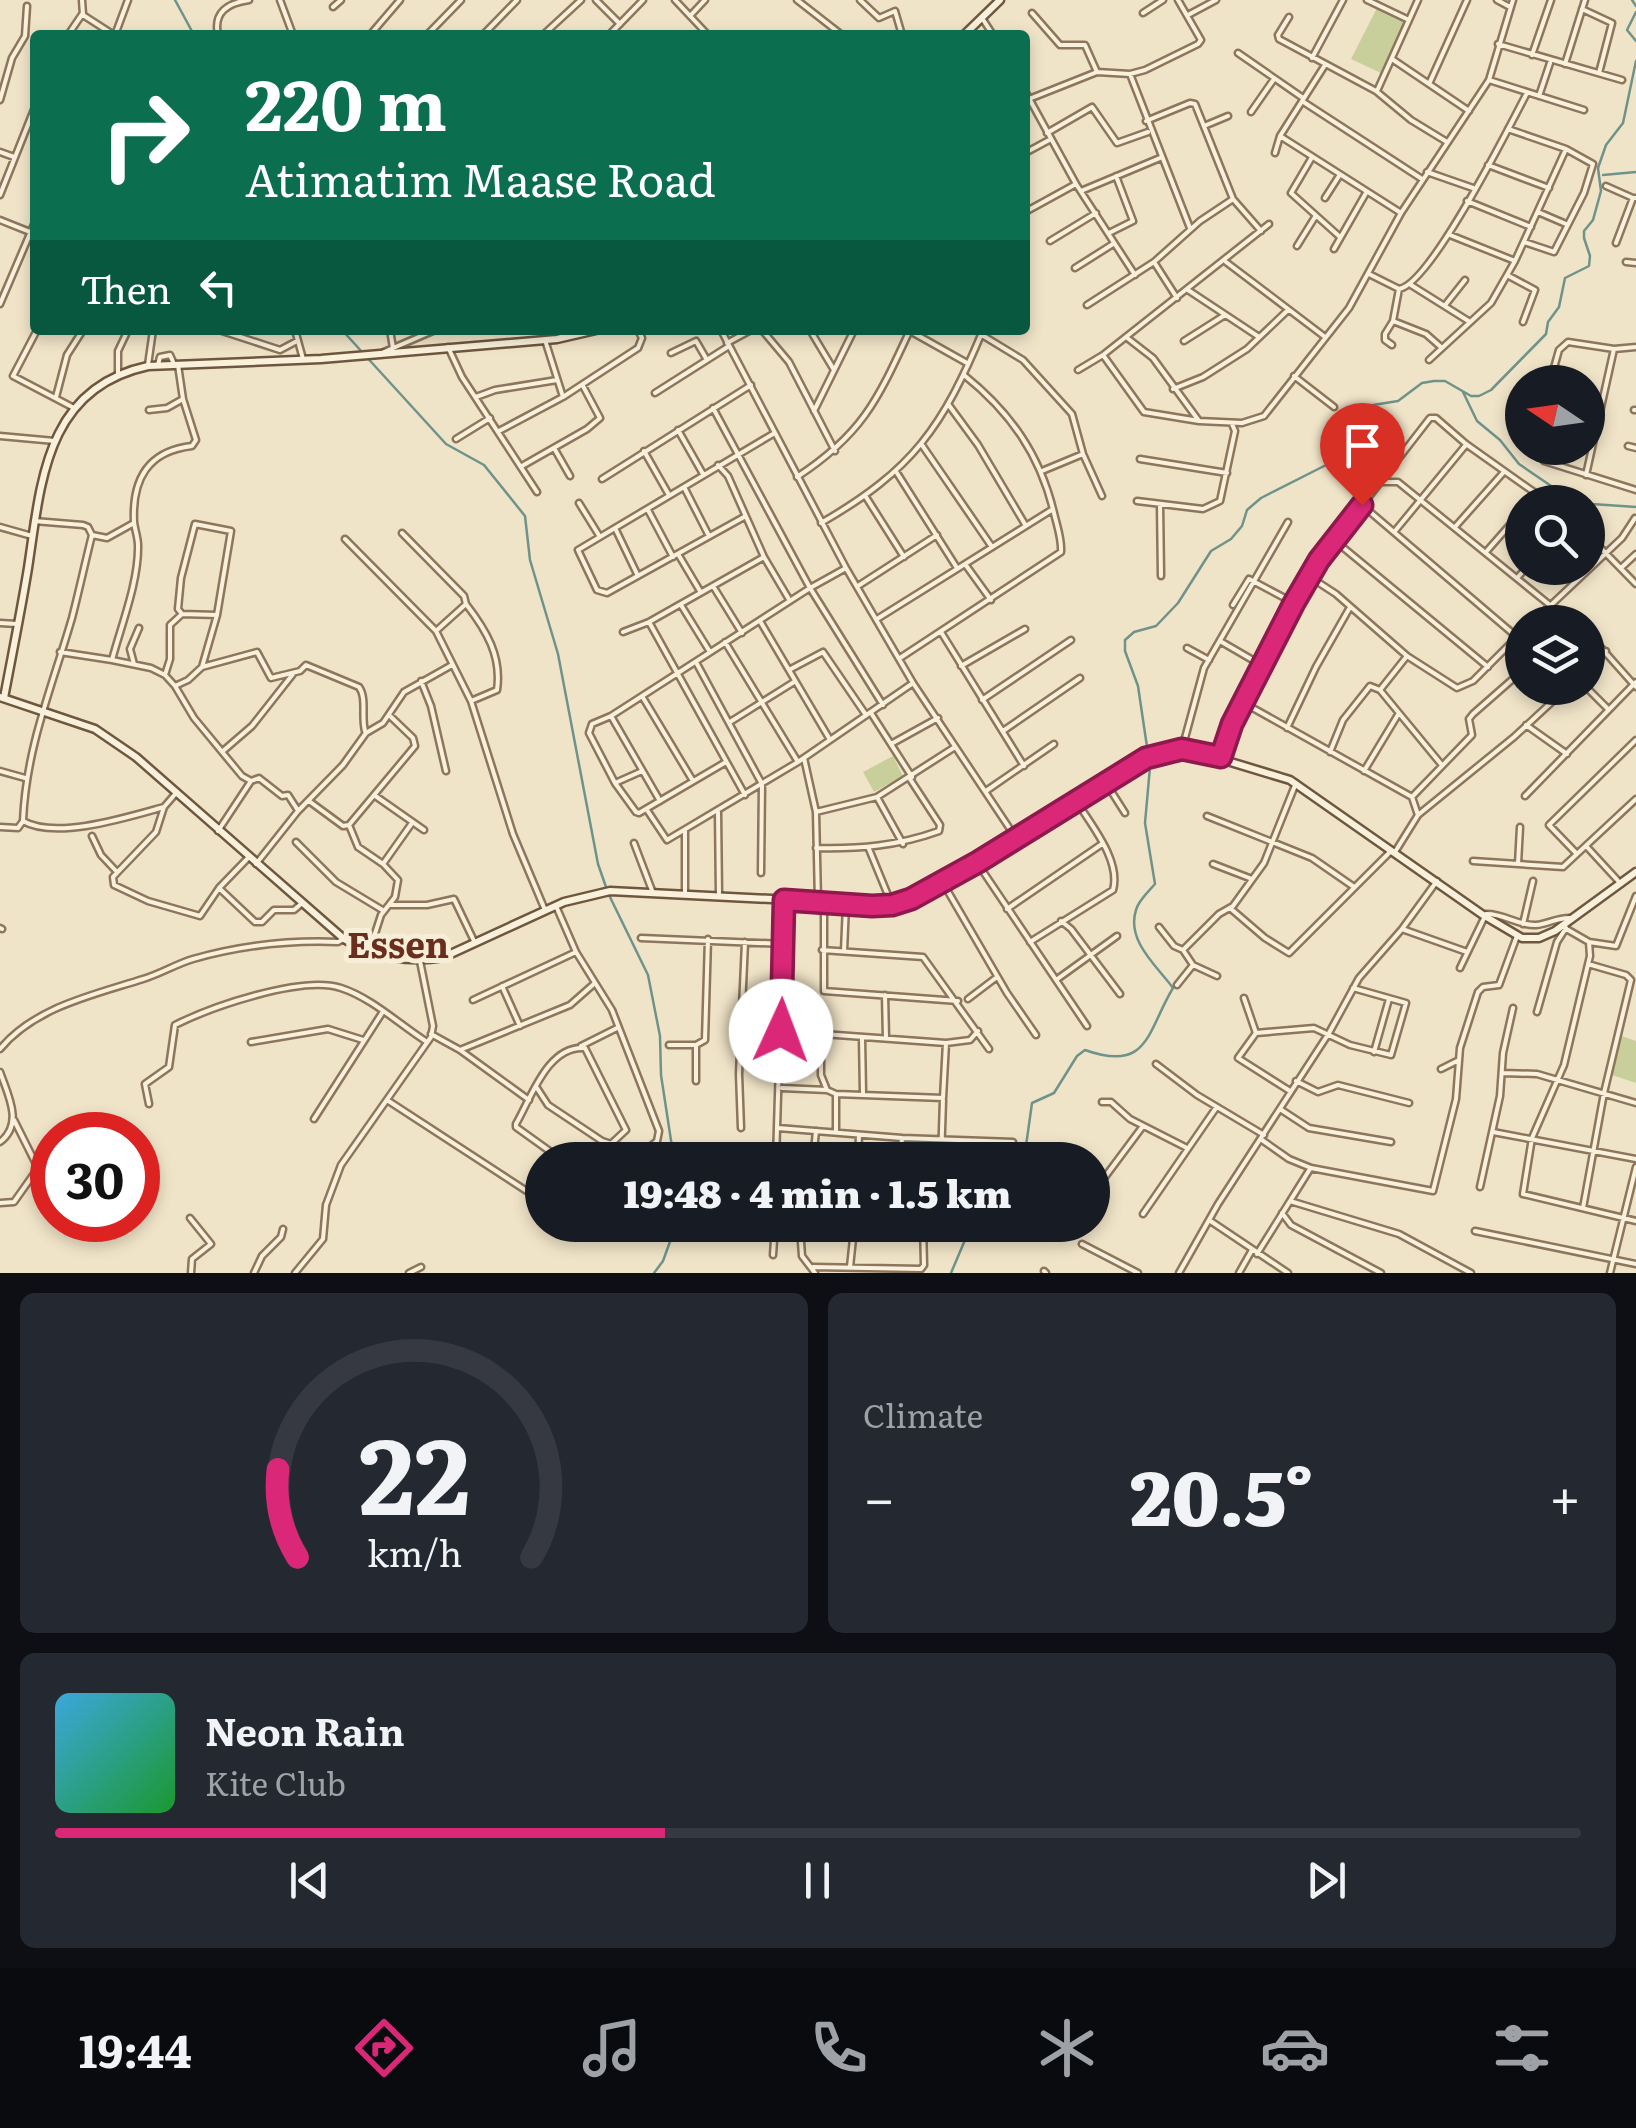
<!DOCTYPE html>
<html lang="en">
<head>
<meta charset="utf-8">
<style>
  :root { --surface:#171b24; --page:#242831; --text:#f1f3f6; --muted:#9ea1a6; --line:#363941; --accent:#db2777 }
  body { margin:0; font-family:Literata,serif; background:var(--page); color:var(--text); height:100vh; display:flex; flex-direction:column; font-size:38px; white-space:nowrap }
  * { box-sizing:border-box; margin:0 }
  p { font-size:32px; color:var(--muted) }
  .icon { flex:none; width:55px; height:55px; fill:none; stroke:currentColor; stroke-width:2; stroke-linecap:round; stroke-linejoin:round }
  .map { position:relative; height:1273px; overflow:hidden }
  .side { display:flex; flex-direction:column; gap:20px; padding:20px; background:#0d0f14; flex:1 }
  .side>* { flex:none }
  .guide { position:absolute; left:30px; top:30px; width:1000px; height:305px; border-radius:10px; box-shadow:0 5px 15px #0003; background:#0b6e4f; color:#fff; overflow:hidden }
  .needle { width:65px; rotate:283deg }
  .controls { position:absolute; left:1505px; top:365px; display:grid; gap:20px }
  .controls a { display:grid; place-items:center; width:100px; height:100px; border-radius:50%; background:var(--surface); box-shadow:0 5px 15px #0003; font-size:50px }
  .speed { position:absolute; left:30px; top:1112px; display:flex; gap:20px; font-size:50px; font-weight:700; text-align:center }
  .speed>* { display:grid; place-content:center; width:130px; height:130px; border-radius:50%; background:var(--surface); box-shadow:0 5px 15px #0003; line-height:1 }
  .speed .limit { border:15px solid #d22; background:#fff; color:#111 }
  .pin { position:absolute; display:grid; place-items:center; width:85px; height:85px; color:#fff; margin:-102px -42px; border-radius:50% 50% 50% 0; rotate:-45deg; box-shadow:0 0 10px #0007 }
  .pin .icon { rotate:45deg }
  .me { position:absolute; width:110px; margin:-55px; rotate:2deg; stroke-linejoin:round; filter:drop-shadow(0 0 8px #0008) }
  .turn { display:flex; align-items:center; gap:35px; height:210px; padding:0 50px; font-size:45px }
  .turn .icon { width:130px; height:130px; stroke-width:2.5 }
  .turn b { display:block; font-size:70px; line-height:85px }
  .then { display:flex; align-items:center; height:95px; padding:0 50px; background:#0003; gap:20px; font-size:38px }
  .big { font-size:75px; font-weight:800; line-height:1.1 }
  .side .tile { flex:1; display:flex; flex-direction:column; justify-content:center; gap:15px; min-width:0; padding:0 35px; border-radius:15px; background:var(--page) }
  .side .dial { align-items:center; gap:0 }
  .dial svg { height:260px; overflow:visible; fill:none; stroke:var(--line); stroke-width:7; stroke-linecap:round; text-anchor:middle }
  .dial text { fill:var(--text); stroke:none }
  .song { display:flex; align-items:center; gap:30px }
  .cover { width:120px; height:120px; border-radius:15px; background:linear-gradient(135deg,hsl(200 70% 55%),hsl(130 70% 35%)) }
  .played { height:10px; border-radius:5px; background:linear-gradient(90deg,var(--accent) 40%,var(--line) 40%) }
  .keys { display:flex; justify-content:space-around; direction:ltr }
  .heat { display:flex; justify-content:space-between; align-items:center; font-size:55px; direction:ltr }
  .side .tiles { flex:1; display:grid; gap:20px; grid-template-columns:1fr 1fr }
  .tile:last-child { grid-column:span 2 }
  .trip { position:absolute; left:525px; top:1142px; width:585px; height:100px; border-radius:50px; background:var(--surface); box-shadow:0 5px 15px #0003; font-weight:800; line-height:100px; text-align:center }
  .menu { display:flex; height:160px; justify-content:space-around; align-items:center; background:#090b0e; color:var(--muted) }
  .menu .icon { width:70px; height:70px }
  .menu .selected { color:var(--accent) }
  .menu b { font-size:45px; color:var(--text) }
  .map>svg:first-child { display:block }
  .green { fill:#c9cf9b }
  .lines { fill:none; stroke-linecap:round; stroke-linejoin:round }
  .stream { stroke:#6f938a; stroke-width:2.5 }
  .street-casing { stroke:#8d765c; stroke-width:9 }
  .secondary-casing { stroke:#6f573f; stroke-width:11 }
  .street { stroke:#faf1dc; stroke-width:4 }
  .secondary { stroke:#faf1dc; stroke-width:6 }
  .route-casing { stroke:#8e194d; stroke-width:25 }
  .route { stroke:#db2777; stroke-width:18 }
  .labels { text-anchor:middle; stroke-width:10; stroke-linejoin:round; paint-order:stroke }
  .quarter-label { font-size:35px; font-weight:bold; fill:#6b2e1e; stroke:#f7eed8 }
</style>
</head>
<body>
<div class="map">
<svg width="1636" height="1273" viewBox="0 0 1636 1273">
  <rect width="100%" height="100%" fill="#f0e4c8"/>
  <path class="green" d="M1378 6 1409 22 1383 74 1351 59Z
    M893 756 903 776 874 792 863 772Z
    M1622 1036 1636 1041V1083L1612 1075Z"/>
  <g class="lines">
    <path class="stream" d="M175 0 194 35
      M1632 0 1636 6
      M1636 12 1627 30 1636 41
      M1603 175 1636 172
      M342 330 446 444 484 465 525 516 530 560 558 654 598 864 606 887
      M1463 392 1477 421 1500 440 1519 464 1560 492 1592 504 1636 507
      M609 895 648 975 660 1036 661 1075 674 1160
      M1024 1160 1032 1103 1054 1093 1077 1056 1085 1050C1149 1073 1147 1031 1173 988 1157 966 1126 941 1136 910 1138 901 1149 891 1155 884L1145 823 1150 767 1138 686 1125 651V640L1134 632 1156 626 1178 603 1211 551 1231 539 1242 526 1247 510 1261 498 1332 462 1353 442 1365 412 1373 405 1398 401 1422 383 1434 381H1445L1471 396H1479L1491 390 1546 334 1548 322 1559 307 1565 278 1589 266 1590 256 1584 238V231L1593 220 1601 191 1598 168 1606 145 1623 123 1636 61
      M654 1273 663 1261 676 1225
      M951 1273 965 1240 986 1225"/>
    <defs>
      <path id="street" d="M82 0 83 15 114 35
        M280 0 293 35
        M596 0 620 24
        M675 0 708 35
        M797 0 842 35
        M860 0 879 18 895 11 902 35
        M1367 0 1409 20
        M1497 0 1510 7
        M333 7 341 0
        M1582 9 1612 23 1599 73
        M1032 13 1060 45H1085L1097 72
        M1143 13 1163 0
        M1188 15 1216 0
        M690 16 705 0
        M1289 17 1278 35 1279 39 1376 91 1411 120 1447 142
        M982 18 993 35
        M68 35 83 13
        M115 35 128 0
        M218 35C213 12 228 3 249 0
        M370 35 400 0
        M427 35 461 0
        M483 35 517 0
        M543 35 581 0
        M609 35 643 0
        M1498 44 1622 80
        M1238 53 1303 98
        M1532 55 1551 0
        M1312 58 1343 0
        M1392 59 1469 111
        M1565 64 1585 0
        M1130 74 1190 228
        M1489 80 1584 110
        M1429 84 1467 0
        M1025 91 1076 184 1135 275
        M1377 91 1418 0
        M1539 96 1550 63
        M1029 99 1097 72 1130 74 1145 70 1198 44 1201 40 1178 0
        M0 100 12 58 25 36 27 6
        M1302 101 1422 179
        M1251 112 1274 79
        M1146 121 1190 103 1195 104 1233 199 1261 231
        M1204 126 1228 116
        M1508 129 1566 149 1593 164 1584 193 1554 252 1524 242
        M1047 133 1092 107 1117 143 1148 132
        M1280 136 1401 213
        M0 152 14 157
        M1025 153 1051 139
        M1275 153 1280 136 1325 65
        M1311 159 1291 193 1340 237
        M1488 165 1549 188
        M1427 172 1473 188
        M1606 186 1633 198
        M1081 191 1160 158
        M0 195 35 107
        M1325 198 1339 176
        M1467 201 1531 227
        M1025 212 1076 184
        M1538 212 1566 224
        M0 220 35 234
        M1269 224 1103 355 1144 412 1199 421 1242 423 1264 416 1349 308 1401 213 1489 80 1513 0
        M1109 233 1133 221 1116 176
        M1450 235 1515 261
        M1050 241 1096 213
        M1616 243 1633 198H1636
        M1297 246 1315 217
        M1334 249 1366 193
        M1154 262 1177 298
        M1226 262 1325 337
        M1626 262 1636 263
        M1075 268 1113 244
        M1369 274 1399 289C1431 284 1509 127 1527 93
        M1507 275 1535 290 1523 322
        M1411 285 1470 322
        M1399 289 1393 321 1426 334 1442 348
        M1188 290 1259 337
        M0 304 35 222
        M1446 304 1465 280
        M1087 305 1154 262 1200 221 1233 199
        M37 330 13 376 74 408
        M219 330 280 350 297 341
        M295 330 303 359
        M390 330 393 348
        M721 330 846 568 913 683 1016 838
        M762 330 789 362 835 451
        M810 330 834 370
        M910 331 967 363
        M982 335 1023 360 1072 414 1083 454 1102 496
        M1126 337 1153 358 1199 421
        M545 340 563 397 638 348 642 338 638 330
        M1184 341 1225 315
        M727 343 751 330
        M1392 345 1385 340V334L1393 321
        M448 347 462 377 537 492
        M384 352 435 330
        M671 353 696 341 707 360
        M1429 360 1491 303 1515 261 1566 149
        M148 365 153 330
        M158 365 160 357 170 355 174 364
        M1078 370 1103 355
        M118 374V351L128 330
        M1294 376 1334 407
        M1550 382 1559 350 1568 342 1614 349 1636 347
        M1173 389 1203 377 1247 349 1288 310
        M655 393 729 346
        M56 397 67 355 83 330
        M476 397 495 390 557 380
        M948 404 978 445 1026 526
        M713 408 810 588 883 705
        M149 410 167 408 183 399
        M1634 410H1636
        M814 411 854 330
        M678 430 703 474
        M499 431 561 398
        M0 436 55 441
        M456 439 490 418
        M922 445 992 547
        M1628 446 1636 448
        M554 448 570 476
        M644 451 669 495
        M1140 459 1227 473
        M1544 461 1636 490
        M718 465 728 476 764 557 790 601
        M522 466 587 429 600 418 583 386
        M1042 471 1083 454
        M897 473 957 568
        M1586 475 1614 349
        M797 477C863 434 878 399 910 330
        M602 479 751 385
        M1379 482H1398L1551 606 1576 622
        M684 487 709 536
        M866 497 904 557
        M1137 501 1203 509 1220 501 1235 431 1232 424
        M579 503 600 537
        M1160 504 1161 576
        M1362 505 1517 637
        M648 510 673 557
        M744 517 607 593 597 590 578 550 773 434
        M34 521 83 525 88 527 92 535 107 538 134 523
        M821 523C913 470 943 427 983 330
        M0 527 32 536
        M1455 527 1503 473
        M615 528 638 576
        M1395 531 1465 446
        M402 533 464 596 466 604 436 631
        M92 535C85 563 79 591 72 618 52 687 26 748 23 821 56 840 128 817 164 807
        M1588 535 1636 584
        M345 539 436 631 471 701 513 834 545 910
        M1334 540 1488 667
        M1486 552 1522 511
        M678 554 700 591
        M965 564 991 600
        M1621 568 1636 554
        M1310 577 1336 594 1407 656 1457 688 1473 681 1522 632
        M1518 577 1526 568
        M713 586 742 633
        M858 586 937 535
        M466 604C486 630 502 656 497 690L471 701
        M681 605 710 652
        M1233 605 1249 579 1294 603
        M182 614 178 609 181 578 195 524 231 531 217 615 202 667
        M877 619 1053 509
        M760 621 829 738
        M649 622 745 795
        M1533 622 1622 538 1635 518
        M0 623 17 624
        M623 632 649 622 764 557
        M941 632 1024 766
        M1588 633 1636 687
        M1220 641 1263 666
        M725 642 798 762
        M1187 648 1209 660
        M60 652 112 660C121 626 139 581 138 545 138 538 135 530 134 522 132 479 148 451 192 446L196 440 183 399 178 365
        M900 658 1061 552C1062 539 1057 526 1054 513 1040 454 1010 412 964 375
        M112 660 151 668 165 675 175 686 194 718 242 776 251 781 259 778 282 796 288 795 297 809
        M134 664 130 649 139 628
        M697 664 762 784 761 873
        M961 666 1025 629
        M1588 668 1606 651
        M789 670 823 652 866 715
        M165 675 170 659V625L182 614 217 615
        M421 681 431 706 446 771
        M175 686 188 680 202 667 257 652 271 678 300 671 306 665 359 687C367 698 361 716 365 731
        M1587 688 1608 709
        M1380 690 1407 656
        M642 696 693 781
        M982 700 1071 640
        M1242 702 1412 797 1418 815
        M871 713 912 777
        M611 716 810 588 846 568
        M730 722 794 682
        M1526 725 1567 754
        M1287 728 1316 667 1349 609
        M1003 731 1080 678
        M891 744 938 718
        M1182 749 1204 668 1288 522
        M223 751 252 726 293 674
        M1330 752 1343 720 1370 686 1380 690 1441 764
        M1221 757 1236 714 1319 561 1430 418H1436L1466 444 1548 502
        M804 758 816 812 818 901
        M0 771 25 778
        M642 771 615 783 636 812 639 813 726 762
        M1364 771 1399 713
        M615 783 589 733 592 724 611 716 660 801
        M1106 783 1125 813
        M986 791 1054 744
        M177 792 164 807 156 832 113 877 114 885 148 901 200 916 219 888 248 858
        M374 795 424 830
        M1525 796 1636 682
        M877 797 903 844
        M1412 797 1472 735 1469 719 1473 714 1522 671
        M309 801 343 826 349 825
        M647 810 667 840 798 762 913 683
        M718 812 719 896
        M816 812 877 797 955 747
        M1207 816 1312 858 1354 887
        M349 825 358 847 383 864 398 880 395 897 381 915 369 952
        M349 825 415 746 413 738 389 715
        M0 827 18 828 23 821
        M218 831 251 781
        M685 831V894
        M92 836 101 855 117 872
        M296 842 336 882 384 911
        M634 843 653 893
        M1587 847 1621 884
        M816 848C860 849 897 846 939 831L940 825 910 779
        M869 849 892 905
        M1395 852 1418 815 1514 737 1567 688
        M1577 854 1549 825 1636 740
        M1473 861 1563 867 1636 799
        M256 864 298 811 343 765 366 733 383 723 404 692 452 665
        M383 864 412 823
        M978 864 1087 1026
        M1213 864 1252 879
        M1518 864 1520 827
        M943 883 1007 993 1036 1035
        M219 888 255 922H262L274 910H294L301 904
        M824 903V991L958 1001
        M390 905H427L454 899 475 943
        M556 906 576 952 612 1010 659 1131 657 1141 634 1160
        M1230 908 1265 938 1289 953 1391 851
        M1007 909 1102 844
        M1061 921 1071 929 1120 994
        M1523 924 1533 881
        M1159 927 1174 946 1183 950 1219 914 1233 906 1264 863 1296 783
        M1563 927 1589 942 1590 956 1564 1065 1532 1138 1523 1194 1636 1221
        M0 928 2 929
        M1402 929 1467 952
        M641 938 784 944
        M1030 942 1113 890C1121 861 1092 826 1077 802
        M1589 942 1616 946 1636 896
        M822 950 923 957 989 1049
        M1183 950 1193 965 1217 976
        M844 951 846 905
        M1460 968 1486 914C1503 913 1518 926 1536 925 1548 924 1558 917 1571 918
        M1056 980 1117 936
        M1177 985 1193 965
        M502 986 520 1026
        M885 995 886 1038
        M1244 998 1256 1033
        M968 999 997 977
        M473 1000 576 952
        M1537 1012 1557 942 1566 928
        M782 1031 946 1043 970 1040 978 1031
        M431 1034 460 1050 529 1100
        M821 1034V1075L827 1090 836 1094 943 1098 946 1043
        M862 1038 863 1093
        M251 1042 328 1029 363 1040
        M669 1045H696L705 1040 708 939
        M581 1046 617 1028
        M0 1049C35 1007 93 995 143 979 160 974 176 964 193 959 239 946 290 940 338 942L344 939
        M460 1050 570 1005 595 983
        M1374 1052 1389 999
        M1156 1064 1197 1095 1264 1135
        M1441 1069 1459 1060
        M0 1072C8 1095 24 1124 0 1142
        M1503 1073 1537 1074 1636 1103
        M696 1081V1045
        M1296 1081 1318 1092 1338 1085 1409 1103
        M537 1088 548 1105 602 1141 611 1144 626 1130 585 1048C548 1045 532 1096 516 1124V1127L562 1160
        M782 1088 827 1090
        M1290 1091 1238 1058 1256 1033 1314 1028 1350 1045 1391 1055 1406 1003 1353 988
        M836 1094V1132
        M387 1100 542 1201
        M1102 1102H1111L1130 1119 1187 1148
        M149 1104 145 1084 169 1067 175 1025C211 1007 302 975 341 988 372 998 400 1025 427 1042
        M1280 1109 1309 1128 1391 1142
        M314 1119 382 1013
        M741 1128 739 1074 745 942
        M778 1128 902 1138 1013 1142
        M1493 1132 1636 1159
        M1262 1140 1289 1159 1311 1168 1433 1191 1456 1099 1460 1048 1478 992 1483 987 1499 985 1517 936
        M776 1160 784 901
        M813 1160 816 1131
        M858 1160 859 1135
        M900 1160 902 1138
        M941 1160 943 1100
        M1092 1184 1102 1181 1143 1126
        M1480 1187 1500 1096 1503 1053 1513 1008
        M1290 1201 1399 1234 1471 1273
        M0 1203 14 1202 38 1168 14 1120
        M1583 1208 1604 1093 1631 980 1626 975 1588 964
        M1282 1213 1291 1225 1381 1273
        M1143 1214 1216 1108
        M190 1218 211 1244 192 1259 191 1273
        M1209 1220 1288 1273
        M786 1225 800 1228 802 1256 815 1273
        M1475 1231 1636 1264
        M1082 1244 1138 1273
        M1257 1254 1310 1169
        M773 1255 775 1225
        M813 1267 921 1269 924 1265 923 1225
        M850 1267 854 1229 924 1232
        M1044 1271 1046 1273
        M254 1273 262 1256 281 1237 283 1229
        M295 1273 323 1239 326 1205 341 1165 431 1037 433 1026 420 961
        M409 1273 421 1267
        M1179 1273 1218 1204 1329 1033 1359 978 1402 929 1437 881
        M1239 1273 1252 1250
        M1610 1273 1636 1167"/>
      <path id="secondary" d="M964 35 1000 0
        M0 697 95 729 136 757 344 939C373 957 410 963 444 957L564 902 610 891 892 905 921 895 943 883 1146 758 1171 750H1191L1290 780 1483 915 1522 938H1539L1555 931 1636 872
        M4 698C12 655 21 611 28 568 41 483 45 388 148 366L321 359 557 339 596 330"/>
    </defs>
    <use href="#street" class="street-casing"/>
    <use href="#secondary" class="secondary-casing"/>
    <use href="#street" class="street"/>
    <use href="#secondary" class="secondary"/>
  </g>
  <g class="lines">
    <defs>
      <path id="route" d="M781 1031 784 900 872 906 892 905 911 899 978 862 1146 758 1182 749 1221 757 1232 724 1294 603 1319 560 1362 505"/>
    </defs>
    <use href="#route" class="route-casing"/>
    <use href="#route" class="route"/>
  </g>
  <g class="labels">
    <g class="quarter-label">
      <text x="398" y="958">Essen</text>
    </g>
  </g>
</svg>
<div class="controls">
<a><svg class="needle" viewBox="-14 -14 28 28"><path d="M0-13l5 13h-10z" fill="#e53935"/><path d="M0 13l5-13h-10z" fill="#9ea1a6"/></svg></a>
<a><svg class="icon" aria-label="search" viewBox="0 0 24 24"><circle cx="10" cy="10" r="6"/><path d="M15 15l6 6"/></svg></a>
<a><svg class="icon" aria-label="layers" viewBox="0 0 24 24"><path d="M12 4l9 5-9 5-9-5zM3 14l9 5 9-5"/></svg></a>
</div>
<div class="speed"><div class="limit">30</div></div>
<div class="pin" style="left:1362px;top:505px;background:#d93025"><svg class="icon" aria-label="arrive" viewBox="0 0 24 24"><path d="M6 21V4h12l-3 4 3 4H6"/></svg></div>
<svg class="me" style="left:781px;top:1031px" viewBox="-20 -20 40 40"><circle r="19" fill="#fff"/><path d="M0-13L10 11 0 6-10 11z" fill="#db2777"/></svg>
<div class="trip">19:48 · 4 min · 1.5 km</div>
<div class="guide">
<div class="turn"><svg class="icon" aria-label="right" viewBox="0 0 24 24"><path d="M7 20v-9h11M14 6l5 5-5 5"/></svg><div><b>220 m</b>Atimatim Maase Road</div></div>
<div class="then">Then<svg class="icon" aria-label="left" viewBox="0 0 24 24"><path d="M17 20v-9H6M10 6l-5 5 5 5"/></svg></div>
</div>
</div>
<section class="side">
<div class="tiles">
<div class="tile dial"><svg viewBox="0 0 100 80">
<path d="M14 69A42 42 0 1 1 86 69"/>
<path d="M14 69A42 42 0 0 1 8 42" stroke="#db2777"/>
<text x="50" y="56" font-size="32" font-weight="700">22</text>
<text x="50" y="72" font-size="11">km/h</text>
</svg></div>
<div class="tile"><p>Climate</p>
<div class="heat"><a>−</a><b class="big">20.5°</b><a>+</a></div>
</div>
<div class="tile">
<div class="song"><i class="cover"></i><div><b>Neon Rain</b><p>Kite Club</p></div></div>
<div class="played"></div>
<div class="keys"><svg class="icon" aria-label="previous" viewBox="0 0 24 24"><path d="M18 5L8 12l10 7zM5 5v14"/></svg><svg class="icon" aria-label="pause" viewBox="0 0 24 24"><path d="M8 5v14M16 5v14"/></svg><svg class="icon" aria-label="next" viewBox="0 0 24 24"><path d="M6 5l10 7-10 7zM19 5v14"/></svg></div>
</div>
</div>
</section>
<nav class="menu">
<b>19:44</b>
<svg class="icon selected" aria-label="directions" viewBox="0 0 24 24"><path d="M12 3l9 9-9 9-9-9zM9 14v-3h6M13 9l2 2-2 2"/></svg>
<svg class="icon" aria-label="music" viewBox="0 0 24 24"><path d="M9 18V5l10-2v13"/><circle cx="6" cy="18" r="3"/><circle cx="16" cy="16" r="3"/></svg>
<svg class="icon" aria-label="phone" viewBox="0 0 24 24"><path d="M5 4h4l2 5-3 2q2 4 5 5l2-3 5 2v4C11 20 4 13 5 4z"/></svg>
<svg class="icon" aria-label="climate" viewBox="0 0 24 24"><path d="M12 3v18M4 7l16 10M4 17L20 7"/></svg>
<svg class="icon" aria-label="car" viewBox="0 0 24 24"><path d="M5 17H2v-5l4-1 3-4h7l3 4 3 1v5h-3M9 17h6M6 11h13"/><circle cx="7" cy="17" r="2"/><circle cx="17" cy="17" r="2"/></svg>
<svg class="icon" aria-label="filters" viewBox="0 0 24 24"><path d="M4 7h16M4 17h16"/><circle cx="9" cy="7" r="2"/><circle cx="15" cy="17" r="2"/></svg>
</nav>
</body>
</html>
